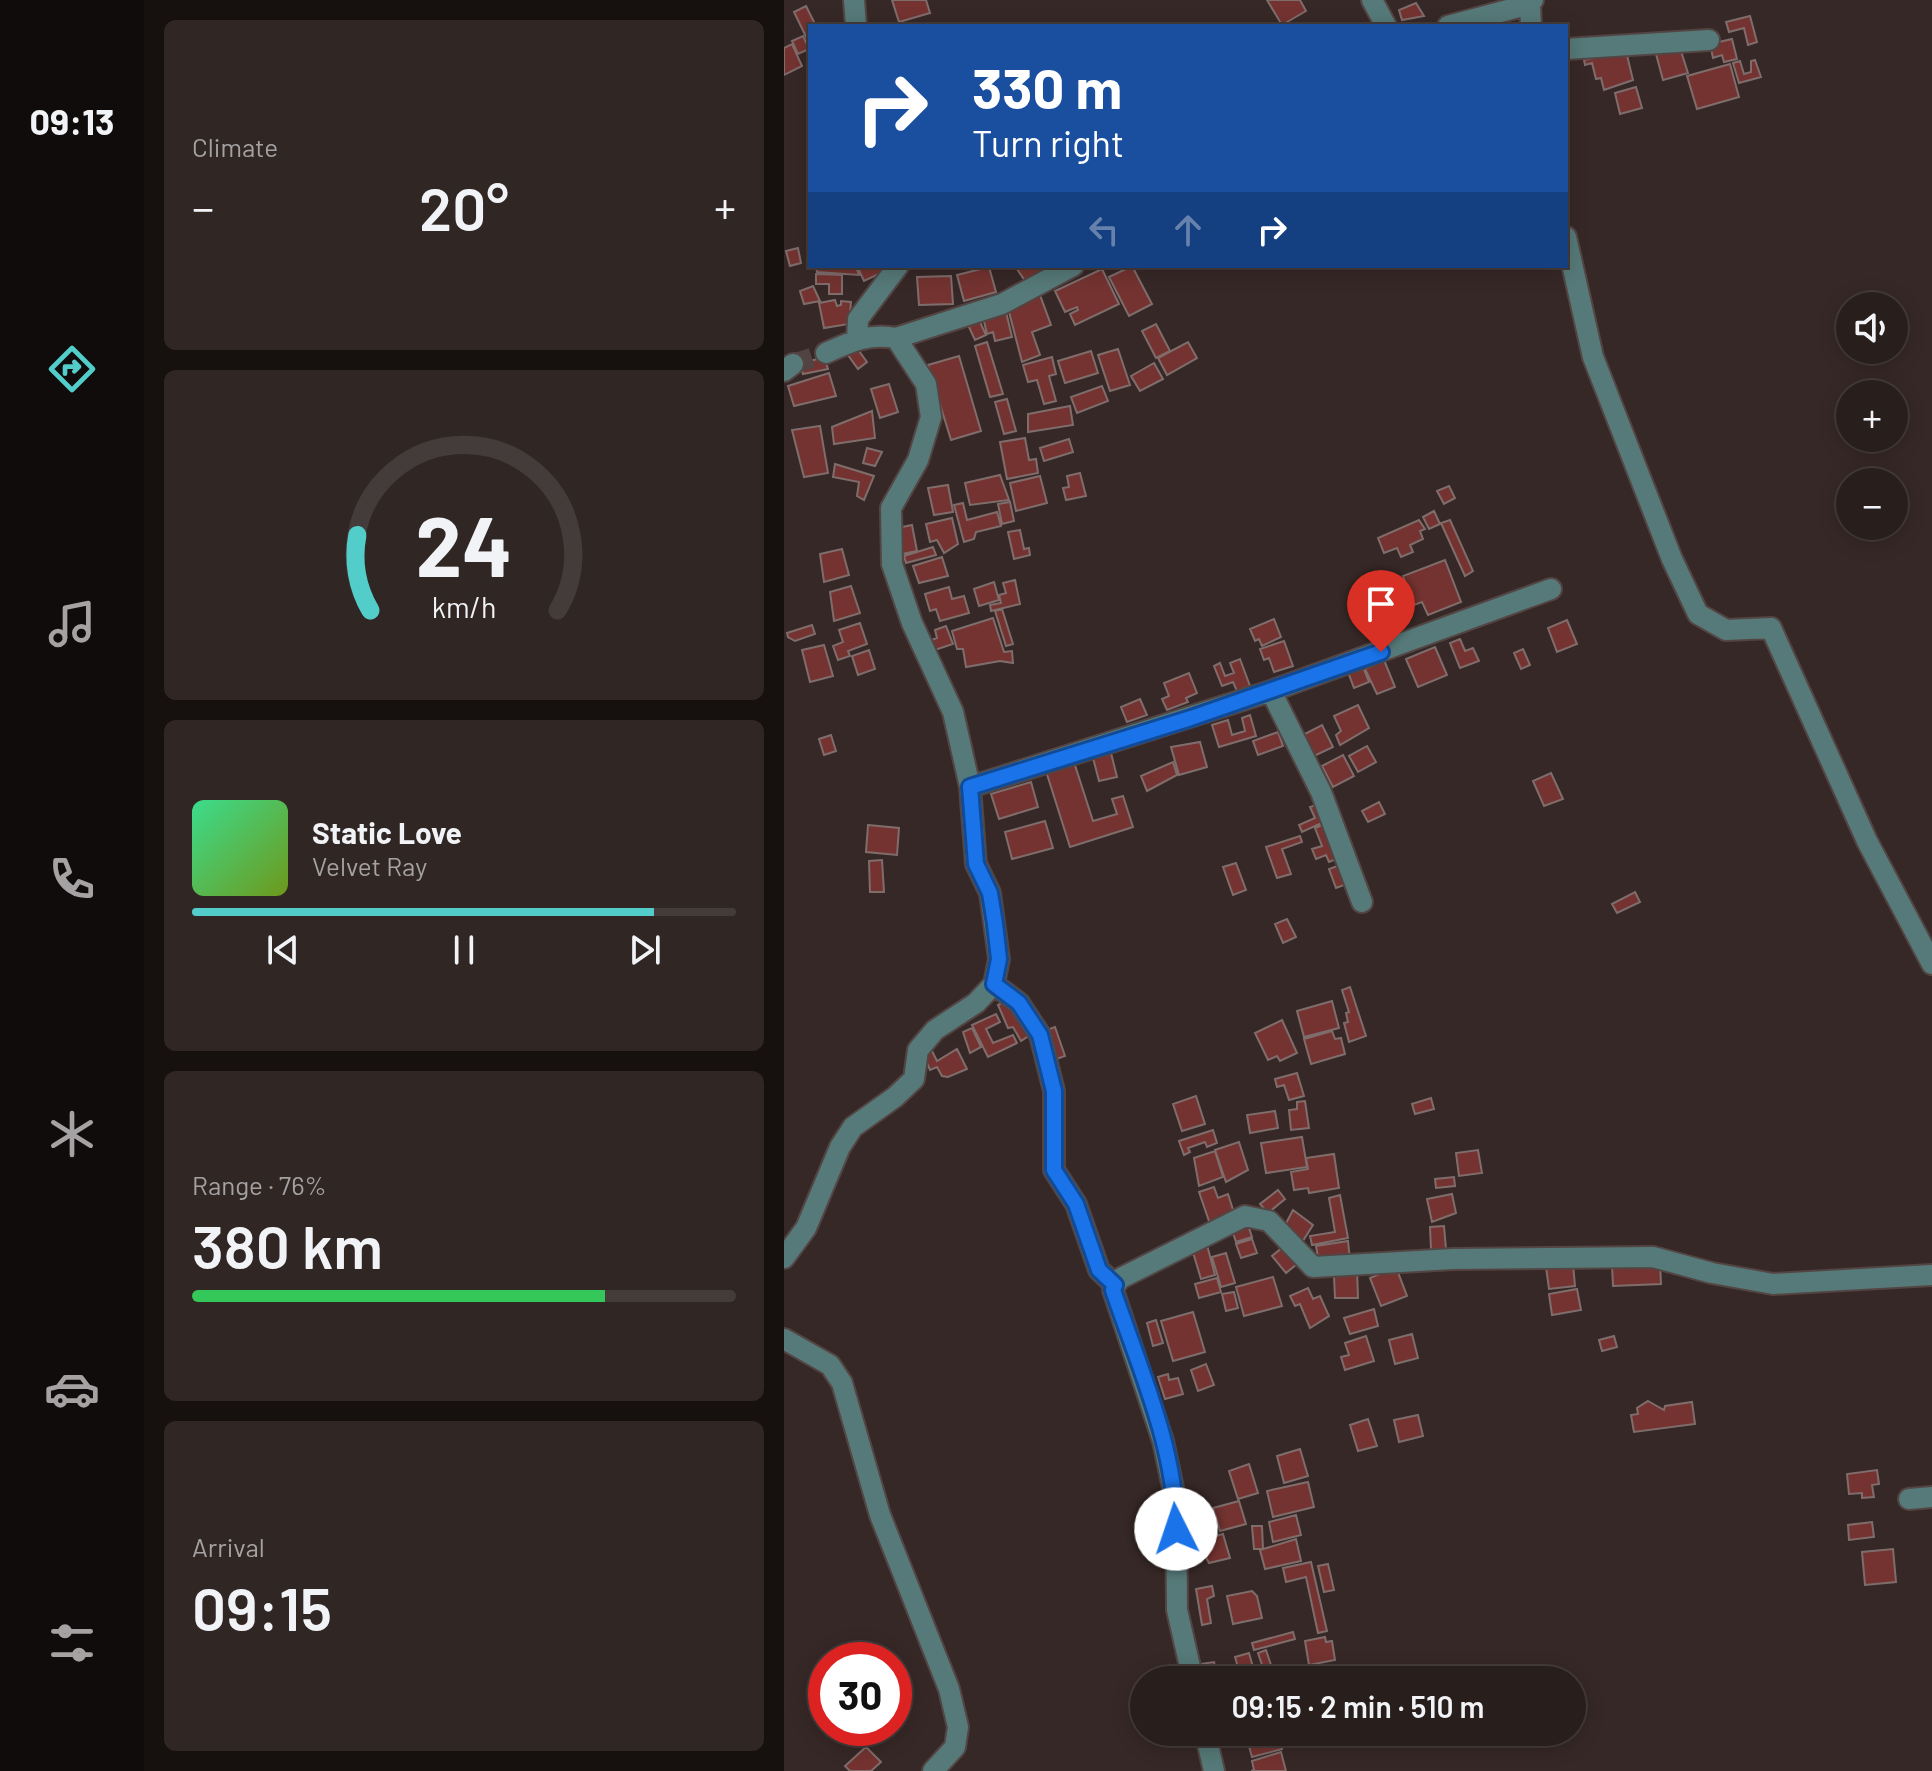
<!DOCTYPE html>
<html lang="en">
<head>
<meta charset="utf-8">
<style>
  :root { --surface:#281e1c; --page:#302725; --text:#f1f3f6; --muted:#a5a2a3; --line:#443c3b; --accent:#53cdc9 }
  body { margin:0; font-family:Barlow,sans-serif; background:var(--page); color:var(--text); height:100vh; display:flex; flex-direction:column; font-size:30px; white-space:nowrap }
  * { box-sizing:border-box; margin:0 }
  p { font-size:26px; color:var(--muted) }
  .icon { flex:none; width:44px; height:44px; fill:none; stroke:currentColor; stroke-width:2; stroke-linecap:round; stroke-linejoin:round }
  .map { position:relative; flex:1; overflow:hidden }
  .side { display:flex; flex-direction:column; gap:20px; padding:20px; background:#16100f; width:640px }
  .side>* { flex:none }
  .guide { position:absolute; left:24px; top:24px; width:760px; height:244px; border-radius:0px; box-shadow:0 4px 20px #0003,0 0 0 2px var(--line); background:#1a4fa0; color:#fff; overflow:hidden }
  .fabs { position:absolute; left:1052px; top:292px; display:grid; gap:16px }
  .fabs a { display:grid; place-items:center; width:72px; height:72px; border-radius:50%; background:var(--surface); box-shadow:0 4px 20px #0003,0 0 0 2px var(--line); font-size:40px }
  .speed { position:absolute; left:24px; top:1642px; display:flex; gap:16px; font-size:40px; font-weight:700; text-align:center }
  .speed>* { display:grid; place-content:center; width:104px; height:104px; border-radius:50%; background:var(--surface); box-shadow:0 4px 20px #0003,0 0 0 2px var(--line); line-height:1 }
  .speed .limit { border:12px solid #d22; background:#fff; color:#111 }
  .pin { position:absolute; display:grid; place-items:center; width:68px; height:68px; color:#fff; margin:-82px -34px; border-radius:50% 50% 50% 0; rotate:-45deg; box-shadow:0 0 8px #0007 }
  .pin .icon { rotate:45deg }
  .me { position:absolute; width:88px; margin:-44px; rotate:356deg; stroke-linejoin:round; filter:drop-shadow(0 0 6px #0008) }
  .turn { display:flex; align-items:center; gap:28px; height:168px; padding:0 32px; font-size:36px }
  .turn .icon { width:104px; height:104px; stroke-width:2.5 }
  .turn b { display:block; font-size:56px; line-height:68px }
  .lanes { display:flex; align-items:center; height:76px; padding:0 32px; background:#0003; justify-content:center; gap:40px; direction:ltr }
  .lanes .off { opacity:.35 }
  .big { font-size:60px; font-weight:600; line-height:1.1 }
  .side .tile { flex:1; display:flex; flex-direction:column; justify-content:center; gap:12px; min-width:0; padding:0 28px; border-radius:12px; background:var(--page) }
  .side .dial { align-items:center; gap:0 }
  .dial svg { height:208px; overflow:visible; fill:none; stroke:var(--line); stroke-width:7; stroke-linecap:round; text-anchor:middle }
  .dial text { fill:var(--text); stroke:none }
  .song { display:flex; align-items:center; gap:24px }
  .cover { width:96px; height:96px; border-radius:12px; background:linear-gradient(135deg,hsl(150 70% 55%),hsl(80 70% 35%)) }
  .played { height:8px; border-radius:4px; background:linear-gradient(90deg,var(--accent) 85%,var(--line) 85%) }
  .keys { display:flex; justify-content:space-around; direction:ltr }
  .heat { display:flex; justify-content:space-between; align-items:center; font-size:44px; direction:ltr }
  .charge { height:12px; border-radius:6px; background:linear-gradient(90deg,#34c759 76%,var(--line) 0) }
  .trip { position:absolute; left:346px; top:1666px; width:456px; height:80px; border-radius:40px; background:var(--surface); box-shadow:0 4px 20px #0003,0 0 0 2px var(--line); font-weight:600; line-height:80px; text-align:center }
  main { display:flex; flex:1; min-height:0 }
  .tabs { display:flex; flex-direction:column; width:144px; justify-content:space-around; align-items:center; background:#100c0b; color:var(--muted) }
  .tabs .icon { width:56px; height:56px }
  .tabs .selected { color:var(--accent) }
  .tabs b { font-size:36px; color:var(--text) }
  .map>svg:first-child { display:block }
  .building { fill:#743330; stroke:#7f6d6c; stroke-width:2 }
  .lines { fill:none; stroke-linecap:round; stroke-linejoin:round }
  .minor-tunnel { stroke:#514342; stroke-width:20; stroke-dasharray:20 10; stroke-linecap:butt }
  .minor-casing { stroke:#534543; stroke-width:24 }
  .minor { stroke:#567a79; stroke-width:20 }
  .route-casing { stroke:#114b97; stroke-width:20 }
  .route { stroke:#1a73e8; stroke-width:14 }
</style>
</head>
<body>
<main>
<nav class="tabs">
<b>09:13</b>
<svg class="icon selected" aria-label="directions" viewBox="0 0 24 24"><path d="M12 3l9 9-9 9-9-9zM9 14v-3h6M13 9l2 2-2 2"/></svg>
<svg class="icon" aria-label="music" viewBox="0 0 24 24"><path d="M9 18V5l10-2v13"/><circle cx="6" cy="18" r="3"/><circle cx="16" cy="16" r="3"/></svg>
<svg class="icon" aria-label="phone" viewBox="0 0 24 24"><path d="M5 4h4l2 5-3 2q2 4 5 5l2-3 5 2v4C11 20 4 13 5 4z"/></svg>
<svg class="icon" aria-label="climate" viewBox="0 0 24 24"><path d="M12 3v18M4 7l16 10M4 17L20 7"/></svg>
<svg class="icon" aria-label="car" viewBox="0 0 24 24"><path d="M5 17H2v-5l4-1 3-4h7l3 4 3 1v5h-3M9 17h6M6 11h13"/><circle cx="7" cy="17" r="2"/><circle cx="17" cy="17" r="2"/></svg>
<svg class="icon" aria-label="filters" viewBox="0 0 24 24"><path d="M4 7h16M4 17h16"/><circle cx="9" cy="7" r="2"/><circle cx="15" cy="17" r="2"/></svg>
</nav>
<section class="side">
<div class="tile"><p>Climate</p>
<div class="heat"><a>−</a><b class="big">20°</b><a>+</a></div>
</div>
<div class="tile dial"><svg viewBox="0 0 100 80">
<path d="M14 69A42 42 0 1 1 86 69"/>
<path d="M14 69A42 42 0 0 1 9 40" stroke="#53cdc9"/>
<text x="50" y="56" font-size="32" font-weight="700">24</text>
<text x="50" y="72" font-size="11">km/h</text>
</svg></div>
<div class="tile">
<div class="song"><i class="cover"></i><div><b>Static Love</b><p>Velvet Ray</p></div></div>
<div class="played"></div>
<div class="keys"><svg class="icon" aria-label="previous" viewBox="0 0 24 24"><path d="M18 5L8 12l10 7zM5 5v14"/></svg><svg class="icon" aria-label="pause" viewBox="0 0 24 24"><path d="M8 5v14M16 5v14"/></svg><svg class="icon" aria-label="next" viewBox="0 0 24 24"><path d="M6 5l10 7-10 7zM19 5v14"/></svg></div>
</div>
<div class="tile"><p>Range · 76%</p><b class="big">380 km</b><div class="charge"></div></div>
<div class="tile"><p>Arrival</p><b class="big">09:15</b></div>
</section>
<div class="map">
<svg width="1148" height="1771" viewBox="0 0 1148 1771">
  <rect width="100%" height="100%" fill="#362826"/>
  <path class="building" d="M108 0H142L146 13 115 22Z
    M483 0H516L522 11 498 25Z
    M632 3 640 16 618 20 615 10Z
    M22 6 32 26H26V45L10 12Z
    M966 16 973 42 964 45 960 28 945 32 942 22Z
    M19 36 25 49 14 54 8 41Z
    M948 39 953 59 940 62 938 55 929 58 926 44Z
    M8 44 18 66 0 75V48Z
    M896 48 904 73 879 80 872 54Z
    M842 51 849 80 820 90 817 78 812 79 808 63 801 65 800 60Z
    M971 60 977 77 955 83 949 63 956 61 960 74 967 72V61Z
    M946 64 955 97 913 109 903 76Z
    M852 87 858 108 836 114 831 93Z
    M14 248 17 263 6 266 2 251Z
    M32 266 72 267 75 275 33 272Z
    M73 266H97L99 272 80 281Z
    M231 266H258L263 274 245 287Z
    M348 266 368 304 345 316 325 277Z
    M205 267 212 292 180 301 173 275Z
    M318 269 335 304 291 325 286 314 294 310 293 307 281 312 271 291Z
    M32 274 58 275V294H45V284H32Z
    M167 276 169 304 135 305 133 277Z
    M29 286 36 301 20 304 16 291Z
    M256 295 267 325 248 332 256 355 238 362 224 308Z
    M51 300 53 306 57 305V301L67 302 65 324 40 328 35 303Z
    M222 312 228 337 211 341 209 332 203 334 199 317Z
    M195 320 202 335 191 340 184 325Z
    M372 324 386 351 372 358 358 331Z
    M203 342 219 394 206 397 191 346Z
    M404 342 413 358 383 375 374 358Z
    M70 344 83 362 74 369 61 351Z
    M334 349 346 385 326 391 314 355Z
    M307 351 314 373 281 383 274 361Z
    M175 356 197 431 167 440 144 365Z
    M40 357 44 369 19 374 16 364Z
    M268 357 272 374 265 376 272 401 260 404 253 380 244 382 239 365Z
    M370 363 379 379 356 391 347 376Z
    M45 373 52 396 10 406 4 386Z
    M105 384 114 412 96 418 87 389Z
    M318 386 324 401 293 413 287 397Z
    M223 399 232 431 220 434 211 402Z
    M286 406 289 425 244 432V414Z
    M88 411 91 438 50 444 48 427Z
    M36 426 44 473 20 477 8 430Z
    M241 438 245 460 252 459 254 473 223 479 216 442Z
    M285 439 289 452 260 461 256 448Z
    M83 448 98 452 91 466 79 463Z
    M51 464 90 476 80 500 73 496 75 482 49 477Z
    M296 473 302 496 282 500 279 488 285 487 283 476Z
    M216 475 225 500 186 505 181 483Z
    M256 476 263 503 232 511 226 483Z
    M164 485 169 512 150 515 144 488Z
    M665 486 671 498 660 504 653 491Z
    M226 502 230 521 218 524 214 504Z
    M179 503 183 520 213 512 217 526 192 532 190 539 180 542 170 505Z
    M650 511 656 524 645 529 639 517Z
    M168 518 174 544 160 553 153 540 146 542 142 524Z
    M635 520 641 529 636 531 639 539 626 545 629 552 617 557 613 548 600 553 594 538Z
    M666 520 689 571 681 576 657 523Z
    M128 525 133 551 118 554 113 528Z
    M236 530 240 549 245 548 246 555 230 559 224 532Z
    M149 547 152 555 122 563 120 556Z
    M58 549 65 575 40 582 36 554Z
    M158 557 164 576 135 583 129 566Z
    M661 560 677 602 644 615 638 602 630 605 619 576Z
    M231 580 236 604 207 611 206 605 217 603 215 595 222 593 219 583Z
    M210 582 215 600 195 606 190 589Z
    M67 586 76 613 50 621 46 592Z
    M165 587 168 599 180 596 185 613 156 621 152 609 146 611 141 594Z
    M218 609 229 644 222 646 211 611Z
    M209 618 220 652 228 651 229 663 216 661 182 667 179 649H173L168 631Z
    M490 619 497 637 478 646 475 639 471 641 466 629Z
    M783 620 793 644 773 652 764 628Z
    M76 623 83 644 64 651 66 656 54 660 49 646 59 642 55 630Z
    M28 625 31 634 11 641 4 637 3 633Z
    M162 626 169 644 148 651 145 641 153 638 151 630Z
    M676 639 681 651 689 648 695 661 676 668 666 643Z
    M500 641 509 666 490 672 485 658 480 660 476 649Z
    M40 645 49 676 26 682 18 650Z
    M651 647 663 675 634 687 622 659Z
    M739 649 746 665 737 669 730 653Z
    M85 650 91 669 74 675 68 656Z
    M456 659 466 686 453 691 449 682 438 686 430 666 436 663 441 676 450 673 446 663Z
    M600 660 611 687 593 694 581 669Z
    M579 667 585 682 570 688 564 672Z
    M405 673 413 693 402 698 404 702 383 710 378 699 385 696 380 683Z
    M356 699 363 715 343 722 337 707Z
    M574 705 585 728 556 745 552 735 557 731 550 716Z
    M466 715 472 736 435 747 428 725 444 720 448 735 461 731 458 718Z
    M538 725 549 747 528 757 517 736Z
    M494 732 499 746 474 755 469 741Z
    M47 735 52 751 40 755 35 739Z
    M416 742 423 767 395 775 387 747Z
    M583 746 592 762 574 772 565 756Z
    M326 749 333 777 315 781 308 754Z
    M559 755 570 776 549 787 538 766Z
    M289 759 309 821 333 814 328 799 339 796 349 827 286 847 261 768Z
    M389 762 393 775 363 791 357 776Z
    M767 773 779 799 760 806 749 781Z
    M247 782 254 807 215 819 207 794Z
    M595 802 601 814 584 822 578 811Z
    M532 805 540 822 518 832 515 825 531 818 526 807Z
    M261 821 269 848 228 859 221 832Z
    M541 824 555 858 545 862 542 855 532 859 528 849 538 846 531 828Z
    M84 825 115 828 113 855 82 852Z
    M516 836 518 842 498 849 507 874 493 878 482 847Z
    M98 860 100 892H86L85 861Z
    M452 863 462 890 449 895 439 867Z
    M556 865 563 884 552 888 545 869Z
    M851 892 856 902 833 913 828 904Z
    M503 919 512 937 499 943 491 924Z
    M566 987 582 1036 565 1042 560 1023 564 1022 562 1013 565 1012 558 990Z
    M225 999 249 1033 237 1041 229 1027 224 1028 214 1005Z
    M548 1001 555 1028 520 1037 513 1011Z
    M212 1014 216 1022 202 1029 209 1043 229 1035 233 1043 204 1057 188 1025Z
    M498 1020 513 1053 496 1061 493 1056 484 1060 471 1033Z
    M271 1027 281 1056 270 1060 260 1031Z
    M188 1028 197 1047 186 1053 179 1032Z
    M548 1031 551 1039 557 1038 561 1054 527 1064 520 1039Z
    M173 1049 183 1069 164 1077 158 1076 153 1067 146 1070 140 1056 148 1051 153 1061Z
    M513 1073 520 1096 505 1100 500 1085 493 1087 491 1079Z
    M412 1096 421 1124 398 1131 389 1104Z
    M647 1098 650 1109 631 1114 628 1104Z
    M521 1101 525 1128 507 1130 505 1110 513 1109V1102Z
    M491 1111 494 1128 466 1133 463 1115Z
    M429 1130 433 1143 423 1147 421 1142 404 1148 406 1152 400 1155 395 1141Z
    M518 1137 523 1167 482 1173 477 1143Z
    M455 1142 464 1170 442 1182 431 1150Z
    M694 1150 698 1173 675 1176 672 1153Z
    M431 1151 439 1177 415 1186 410 1158Z
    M550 1154 555 1188 525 1193 524 1188 510 1190 507 1172 524 1169 522 1158Z
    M670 1177 671 1186 652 1188 651 1179Z
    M430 1187 434 1198 444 1194 451 1216 426 1224 415 1192Z
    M494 1190 501 1199 484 1213 476 1204Z
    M668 1194 672 1213 648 1222 643 1199Z
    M556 1195 564 1238 528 1245 526 1236 551 1232 545 1198Z
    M509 1210 529 1225 515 1247 499 1229Z
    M463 1222 468 1237 452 1242 447 1227Z
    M660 1226 662 1249H647L646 1227Z
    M468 1239 473 1253 457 1258 452 1244Z
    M564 1241 566 1260 535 1263 532 1246Z
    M423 1245 431 1275 417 1279 408 1249Z
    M499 1247 513 1264 502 1273 488 1256Z
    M442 1253 451 1283 437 1287 428 1257Z
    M876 1263 877 1284 829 1286 828 1265Z
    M789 1264 791 1286 765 1289 762 1267Z
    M612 1267 623 1296 597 1306 586 1278Z
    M557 1269H573L574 1298H551L550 1276H557Z
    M489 1277 498 1306 460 1316 452 1287Z
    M433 1278 437 1292 415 1298 411 1284Z
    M524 1288 529 1299 536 1296 545 1316 526 1328 516 1304 511 1306 506 1296Z
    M793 1289 797 1310 768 1315 765 1294Z
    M450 1292 454 1308 442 1311 438 1294Z
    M590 1309 594 1326 566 1334 560 1318Z
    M409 1312 421 1352 389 1361 377 1321Z
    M372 1320 379 1343 369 1346 363 1323Z
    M628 1334 634 1358 611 1364 605 1340Z
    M582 1336 590 1361 561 1370 557 1357 565 1355 561 1343Z
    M830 1336 833 1347 818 1351 815 1340Z
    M422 1364 430 1385 414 1391 407 1370Z
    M384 1374 385 1380 394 1378 399 1394 381 1399 374 1377Z
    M864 1401 880 1410 881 1406 908 1402 911 1424 850 1432 847 1415 854 1414 853 1408Z
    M634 1415 639 1436 615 1442 610 1420Z
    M584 1419 593 1446 574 1451 566 1425Z
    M516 1449 524 1476 500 1483 493 1456Z
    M465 1464 474 1493 454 1499 445 1471Z
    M1093 1470 1095 1484 1088 1485 1090 1497 1078 1498V1493L1065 1494 1063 1474Z
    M524 1482 530 1507 489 1517 483 1491Z
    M455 1501 462 1524 436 1531 429 1508Z
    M512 1515 517 1535 489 1542 485 1522Z
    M1088 1522 1090 1537 1065 1540 1064 1525Z
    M468 1526H478L479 1549H470Z
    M439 1534 446 1558 425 1563 413 1541Z
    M512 1539 517 1561 481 1569 476 1550Z
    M1109 1549 1112 1582 1081 1585 1078 1552Z
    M527 1562 543 1631 534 1633 522 1577 502 1582 499 1568Z
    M544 1564 550 1590 540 1592 534 1566Z
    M428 1586 430 1596 423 1599 427 1623 418 1625 412 1589Z
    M468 1591 473 1596 478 1618 449 1624 443 1596Z
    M509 1632 511 1639 470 1650 468 1643Z
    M541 1637 542 1642 548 1641 551 1660 525 1665 521 1641Z
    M482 1650 488 1668 480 1671 474 1653Z
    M465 1653 471 1674 457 1678 451 1657Z
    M430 1662 434 1680H419L416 1664Z
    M461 1732H493L498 1749 468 1757Z
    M82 1747 97 1762 87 1771H66L61 1766Z
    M497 1752 502 1771H467L470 1770 468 1761Z"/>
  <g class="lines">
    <path class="minor-tunnel" d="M9 364 42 353"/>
    <defs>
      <path id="minor" d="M70 0 72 26
        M588 0 602 26
        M746 4 747 26
        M664 26 746 4 749 0
        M782 49 925 40
        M782 237 809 357 888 559 914 614 942 630 987 628 1083 841 1148 964
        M73 339 74 319 114 266
        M42 353C66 342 85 333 112 338
        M0 371 9 364
        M487 691 537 792 578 902
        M186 787 487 691 767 589
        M210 984 235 1003 256 1035 270 1091V1170L292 1204 315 1270 331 1285 337 1278 461 1216 485 1221 529 1267 669 1259 869 1257 928 1273 989 1284 1148 1275
        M0 1258 22 1228 56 1147 69 1127 111 1097 130 1079 134 1050 151 1030 192 1003 210 984 215 959 206 893 192 864 186 787 169 712 128 623 108 564 107 508 134 460 147 417 142 384 112 338 218 304 289 266
        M331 1285 329 1290 379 1441 392 1502 393 1610 409 1680
        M0 1339 46 1365 58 1383 96 1515 165 1689 174 1727 171 1747 149 1771
        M1125 1499 1148 1497
        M421 1732 430 1771"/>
    </defs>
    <use href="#minor" class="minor-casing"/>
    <use href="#minor" class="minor"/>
  </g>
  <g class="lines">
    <defs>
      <path id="route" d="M392 1529C392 1448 355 1367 329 1290L331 1285 315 1270 292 1204 270 1170V1091L256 1035 235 1003 210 984 215 959 211 924 206 893 192 864 186 787 407 718 597 652"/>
    </defs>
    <use href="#route" class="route-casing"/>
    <use href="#route" class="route"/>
  </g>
</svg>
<div class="fabs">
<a><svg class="icon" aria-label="sound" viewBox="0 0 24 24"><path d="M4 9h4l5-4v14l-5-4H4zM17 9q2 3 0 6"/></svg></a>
<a>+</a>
<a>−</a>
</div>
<div class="speed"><div class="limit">30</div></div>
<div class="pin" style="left:597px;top:652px;background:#d93025"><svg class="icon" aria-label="arrive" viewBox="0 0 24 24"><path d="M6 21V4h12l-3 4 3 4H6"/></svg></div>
<svg class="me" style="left:392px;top:1529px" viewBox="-20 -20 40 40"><circle r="19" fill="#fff"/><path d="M0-13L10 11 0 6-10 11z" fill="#1a73e8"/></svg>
<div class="trip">09:15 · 2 min · 510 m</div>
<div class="guide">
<div class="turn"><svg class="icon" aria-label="right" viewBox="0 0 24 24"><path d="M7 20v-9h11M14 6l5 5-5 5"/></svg><div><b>330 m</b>Turn right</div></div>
<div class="lanes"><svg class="icon off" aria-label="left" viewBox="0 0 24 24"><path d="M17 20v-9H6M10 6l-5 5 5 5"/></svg><svg class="icon off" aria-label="ahead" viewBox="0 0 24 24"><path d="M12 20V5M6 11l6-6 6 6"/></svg><svg class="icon" aria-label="right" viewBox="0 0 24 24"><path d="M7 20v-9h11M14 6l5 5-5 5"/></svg></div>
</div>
</div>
</main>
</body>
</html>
